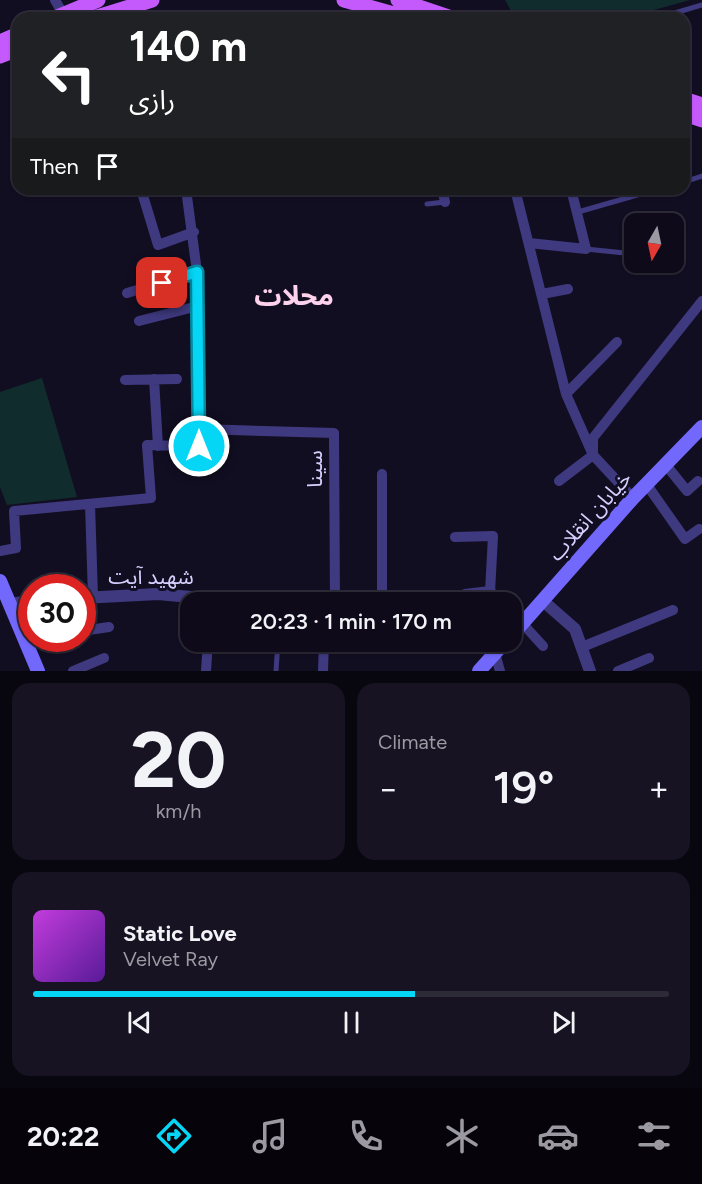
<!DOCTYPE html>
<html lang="en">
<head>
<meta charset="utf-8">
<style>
  :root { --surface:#0e0a1a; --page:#171323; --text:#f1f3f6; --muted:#9b9aa2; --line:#2e2b39; --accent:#05d6f6 }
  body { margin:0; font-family:Figtree,"Noto Sans Arabic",sans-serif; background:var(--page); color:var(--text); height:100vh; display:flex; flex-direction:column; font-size:22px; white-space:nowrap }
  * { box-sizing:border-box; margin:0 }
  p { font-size:20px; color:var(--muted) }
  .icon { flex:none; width:33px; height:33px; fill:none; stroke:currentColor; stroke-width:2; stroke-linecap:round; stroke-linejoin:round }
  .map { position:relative; height:671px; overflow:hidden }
  .drawer { display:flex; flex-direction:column; gap:12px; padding:12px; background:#08060e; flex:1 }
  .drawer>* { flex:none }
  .top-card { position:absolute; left:12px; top:12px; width:678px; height:183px; border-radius:18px; box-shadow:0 2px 4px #0004,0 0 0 2px var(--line); background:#202124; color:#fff; overflow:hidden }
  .needle { width:39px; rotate:189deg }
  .buttons { position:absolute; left:624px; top:213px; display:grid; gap:12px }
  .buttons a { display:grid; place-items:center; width:60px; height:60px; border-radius:12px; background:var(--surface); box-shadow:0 2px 4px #0004,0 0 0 2px var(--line); font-size:30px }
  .speed { position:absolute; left:18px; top:574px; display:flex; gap:12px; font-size:30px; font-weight:700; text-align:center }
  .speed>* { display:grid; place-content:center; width:78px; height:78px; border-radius:50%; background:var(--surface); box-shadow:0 2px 4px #0004,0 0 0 2px var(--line); line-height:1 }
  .speed .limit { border:9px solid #d22; background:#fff; color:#111 }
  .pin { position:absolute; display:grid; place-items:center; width:51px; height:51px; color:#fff; margin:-26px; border-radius:12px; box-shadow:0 3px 9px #0006 }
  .me { position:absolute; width:66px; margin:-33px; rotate:0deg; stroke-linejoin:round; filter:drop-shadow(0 0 4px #0008) }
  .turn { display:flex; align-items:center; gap:21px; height:126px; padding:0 18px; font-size:27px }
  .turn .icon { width:78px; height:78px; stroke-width:2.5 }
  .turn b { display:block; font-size:42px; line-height:51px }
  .then { display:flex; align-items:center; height:57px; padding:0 18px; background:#0003; gap:12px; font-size:22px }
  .big { font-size:45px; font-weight:600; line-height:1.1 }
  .drawer .card { flex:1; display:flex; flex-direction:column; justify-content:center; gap:9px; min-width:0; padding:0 21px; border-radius:18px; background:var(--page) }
  .drawer .dial { align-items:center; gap:0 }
  .dial b { font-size:78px; line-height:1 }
  .song { display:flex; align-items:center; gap:18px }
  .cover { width:72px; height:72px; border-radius:9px; background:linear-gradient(135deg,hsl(290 70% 55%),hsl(270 70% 35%)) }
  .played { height:6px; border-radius:3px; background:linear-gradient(90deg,var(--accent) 60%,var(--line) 60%) }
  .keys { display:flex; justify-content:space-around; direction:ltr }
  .heat { display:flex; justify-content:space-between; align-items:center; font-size:33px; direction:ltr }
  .drawer .tiles { flex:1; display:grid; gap:12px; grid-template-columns:1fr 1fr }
  .card:last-child { grid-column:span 2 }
  .trip { position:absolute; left:180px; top:592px; width:342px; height:60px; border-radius:18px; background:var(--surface); box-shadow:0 2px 4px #0004,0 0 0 2px var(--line); font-weight:600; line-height:60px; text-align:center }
  .tabs { display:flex; height:96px; justify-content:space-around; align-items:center; background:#06040a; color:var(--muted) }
  .tabs .icon { width:42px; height:42px }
  .tabs .active { color:var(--accent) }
  .tabs b { font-size:27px; color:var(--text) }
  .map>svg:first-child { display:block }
  .green { fill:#112c2c }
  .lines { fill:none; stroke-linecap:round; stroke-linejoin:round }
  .service { stroke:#3f3a80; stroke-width:5 }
  .minor { stroke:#3f3a80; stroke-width:10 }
  .tertiary { stroke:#3f3a80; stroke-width:12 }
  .secondary { stroke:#7269fc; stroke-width:14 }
  .primary { stroke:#c459fc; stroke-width:15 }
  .route-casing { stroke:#038ba0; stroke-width:15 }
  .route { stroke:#05d6f6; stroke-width:10 }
  .labels { text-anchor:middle; stroke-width:6; stroke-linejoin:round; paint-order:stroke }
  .street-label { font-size:21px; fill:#d7d0fe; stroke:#120e22 }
  .district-label { font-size:27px; font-weight:bold; fill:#fed2ed; stroke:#120e22 }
</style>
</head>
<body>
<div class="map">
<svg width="702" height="671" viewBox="0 0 702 671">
  <rect width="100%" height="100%" fill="#120e22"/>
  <path class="green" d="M505 0H690L625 18H515Z
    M42 378 77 497 7 505 0 487V392Z"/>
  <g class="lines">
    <path class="service" d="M658 18 702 5
      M684 182 702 176
      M427 204 445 202
      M578 212 658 189
      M586 249 634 254
      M276 671 278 642"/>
    <path class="minor" d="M55 0 63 14
      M141 189 158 245 194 232
      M442 189 445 202
      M515 189 566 394 593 455 633 498
      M529 243 586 249 571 189
      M127 293 197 272
      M542 294 568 289
      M139 321 198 306
      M154 379 158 446
      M125 380 177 379
      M566 394 617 342
      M199 429 334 433 335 603
      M593 452V438L702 301
      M666 465 687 491 698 481
      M382 474V603
      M559 481 593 455
      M647 485 685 539 699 529
      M90 504 93 597
      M455 537 493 536 490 592
      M0 551 16 548 14 511 151 498 147 445 199 446 197 272 186 189
      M522 623 543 646
      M82 631 109 627
      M582 647 673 610
      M495 653 500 671
      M73 671 104 658
      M206 671 208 642
      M323 671 324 642
      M618 671 649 658"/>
    <path class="tertiary" d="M82 598 158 594 255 603
      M542 600 575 629 590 671
      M449 603 465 595 490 592 497 603
      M9 604 32 601"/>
    <path class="secondary" d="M0 581 38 671
      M512 635 633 498 702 427
      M479 671 505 642"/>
    <path class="primary" d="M344 0 408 18
      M398 0 452 18
      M55 18 98 0
      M94 18 152 0
      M0 42 18 34
      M0 56 18 49
      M684 99 702 105
      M684 114 702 120"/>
  </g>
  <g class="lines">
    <defs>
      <path id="route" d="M162 283 197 272 199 446"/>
    </defs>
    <use href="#route" class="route-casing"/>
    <use href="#route" class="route"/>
  </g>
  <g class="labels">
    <g class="street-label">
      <text transform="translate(315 469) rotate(-90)" y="7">سینا</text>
      <text transform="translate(590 516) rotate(-48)" y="7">خیابان انقلاب</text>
      <text x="151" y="584">شهید آیت</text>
    </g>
    <g class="district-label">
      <text x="294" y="305">محلات</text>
    </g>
  </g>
</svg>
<div class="buttons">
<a><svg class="needle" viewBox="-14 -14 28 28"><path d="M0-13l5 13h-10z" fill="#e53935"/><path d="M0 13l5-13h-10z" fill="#9b9aa2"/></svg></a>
</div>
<div class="speed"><div class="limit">30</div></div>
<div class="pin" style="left:162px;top:283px;background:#d93025"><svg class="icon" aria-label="arrive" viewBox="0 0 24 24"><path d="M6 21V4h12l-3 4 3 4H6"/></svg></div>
<svg class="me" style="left:199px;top:446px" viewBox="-20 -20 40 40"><circle r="17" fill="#05d6f6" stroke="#fff" stroke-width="3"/><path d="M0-11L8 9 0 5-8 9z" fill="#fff"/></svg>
<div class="trip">20:23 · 1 min · 170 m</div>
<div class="top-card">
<div class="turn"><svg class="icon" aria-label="left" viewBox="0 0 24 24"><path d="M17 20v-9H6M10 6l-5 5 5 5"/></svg><div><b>140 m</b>رازی</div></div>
<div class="then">Then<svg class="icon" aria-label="arrive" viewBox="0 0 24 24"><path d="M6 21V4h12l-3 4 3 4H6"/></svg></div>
</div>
</div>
<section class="drawer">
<div class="tiles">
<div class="card dial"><b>20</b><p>km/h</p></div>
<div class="card"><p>Climate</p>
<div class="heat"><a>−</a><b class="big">19°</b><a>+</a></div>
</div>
<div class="card">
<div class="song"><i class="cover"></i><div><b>Static Love</b><p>Velvet Ray</p></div></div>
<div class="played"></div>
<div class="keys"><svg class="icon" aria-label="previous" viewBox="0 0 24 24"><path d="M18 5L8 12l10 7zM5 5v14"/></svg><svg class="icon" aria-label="pause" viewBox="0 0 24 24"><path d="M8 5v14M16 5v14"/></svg><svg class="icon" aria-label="next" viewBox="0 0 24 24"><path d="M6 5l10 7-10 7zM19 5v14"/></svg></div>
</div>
</div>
</section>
<nav class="tabs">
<b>20:22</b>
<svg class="icon active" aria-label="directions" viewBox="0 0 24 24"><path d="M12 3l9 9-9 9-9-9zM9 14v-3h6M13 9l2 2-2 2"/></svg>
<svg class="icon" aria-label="music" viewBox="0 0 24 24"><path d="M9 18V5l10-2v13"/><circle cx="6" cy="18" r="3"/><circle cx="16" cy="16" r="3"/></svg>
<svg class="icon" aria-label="phone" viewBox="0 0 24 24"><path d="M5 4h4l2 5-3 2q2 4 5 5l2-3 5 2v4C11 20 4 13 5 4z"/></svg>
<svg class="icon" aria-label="climate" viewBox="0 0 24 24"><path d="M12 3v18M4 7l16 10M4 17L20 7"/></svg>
<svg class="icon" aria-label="car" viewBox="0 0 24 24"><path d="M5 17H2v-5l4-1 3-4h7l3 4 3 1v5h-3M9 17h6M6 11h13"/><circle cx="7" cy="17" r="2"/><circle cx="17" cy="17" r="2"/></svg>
<svg class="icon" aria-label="filters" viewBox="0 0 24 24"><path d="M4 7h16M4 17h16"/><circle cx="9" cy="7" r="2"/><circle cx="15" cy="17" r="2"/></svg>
</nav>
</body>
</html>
